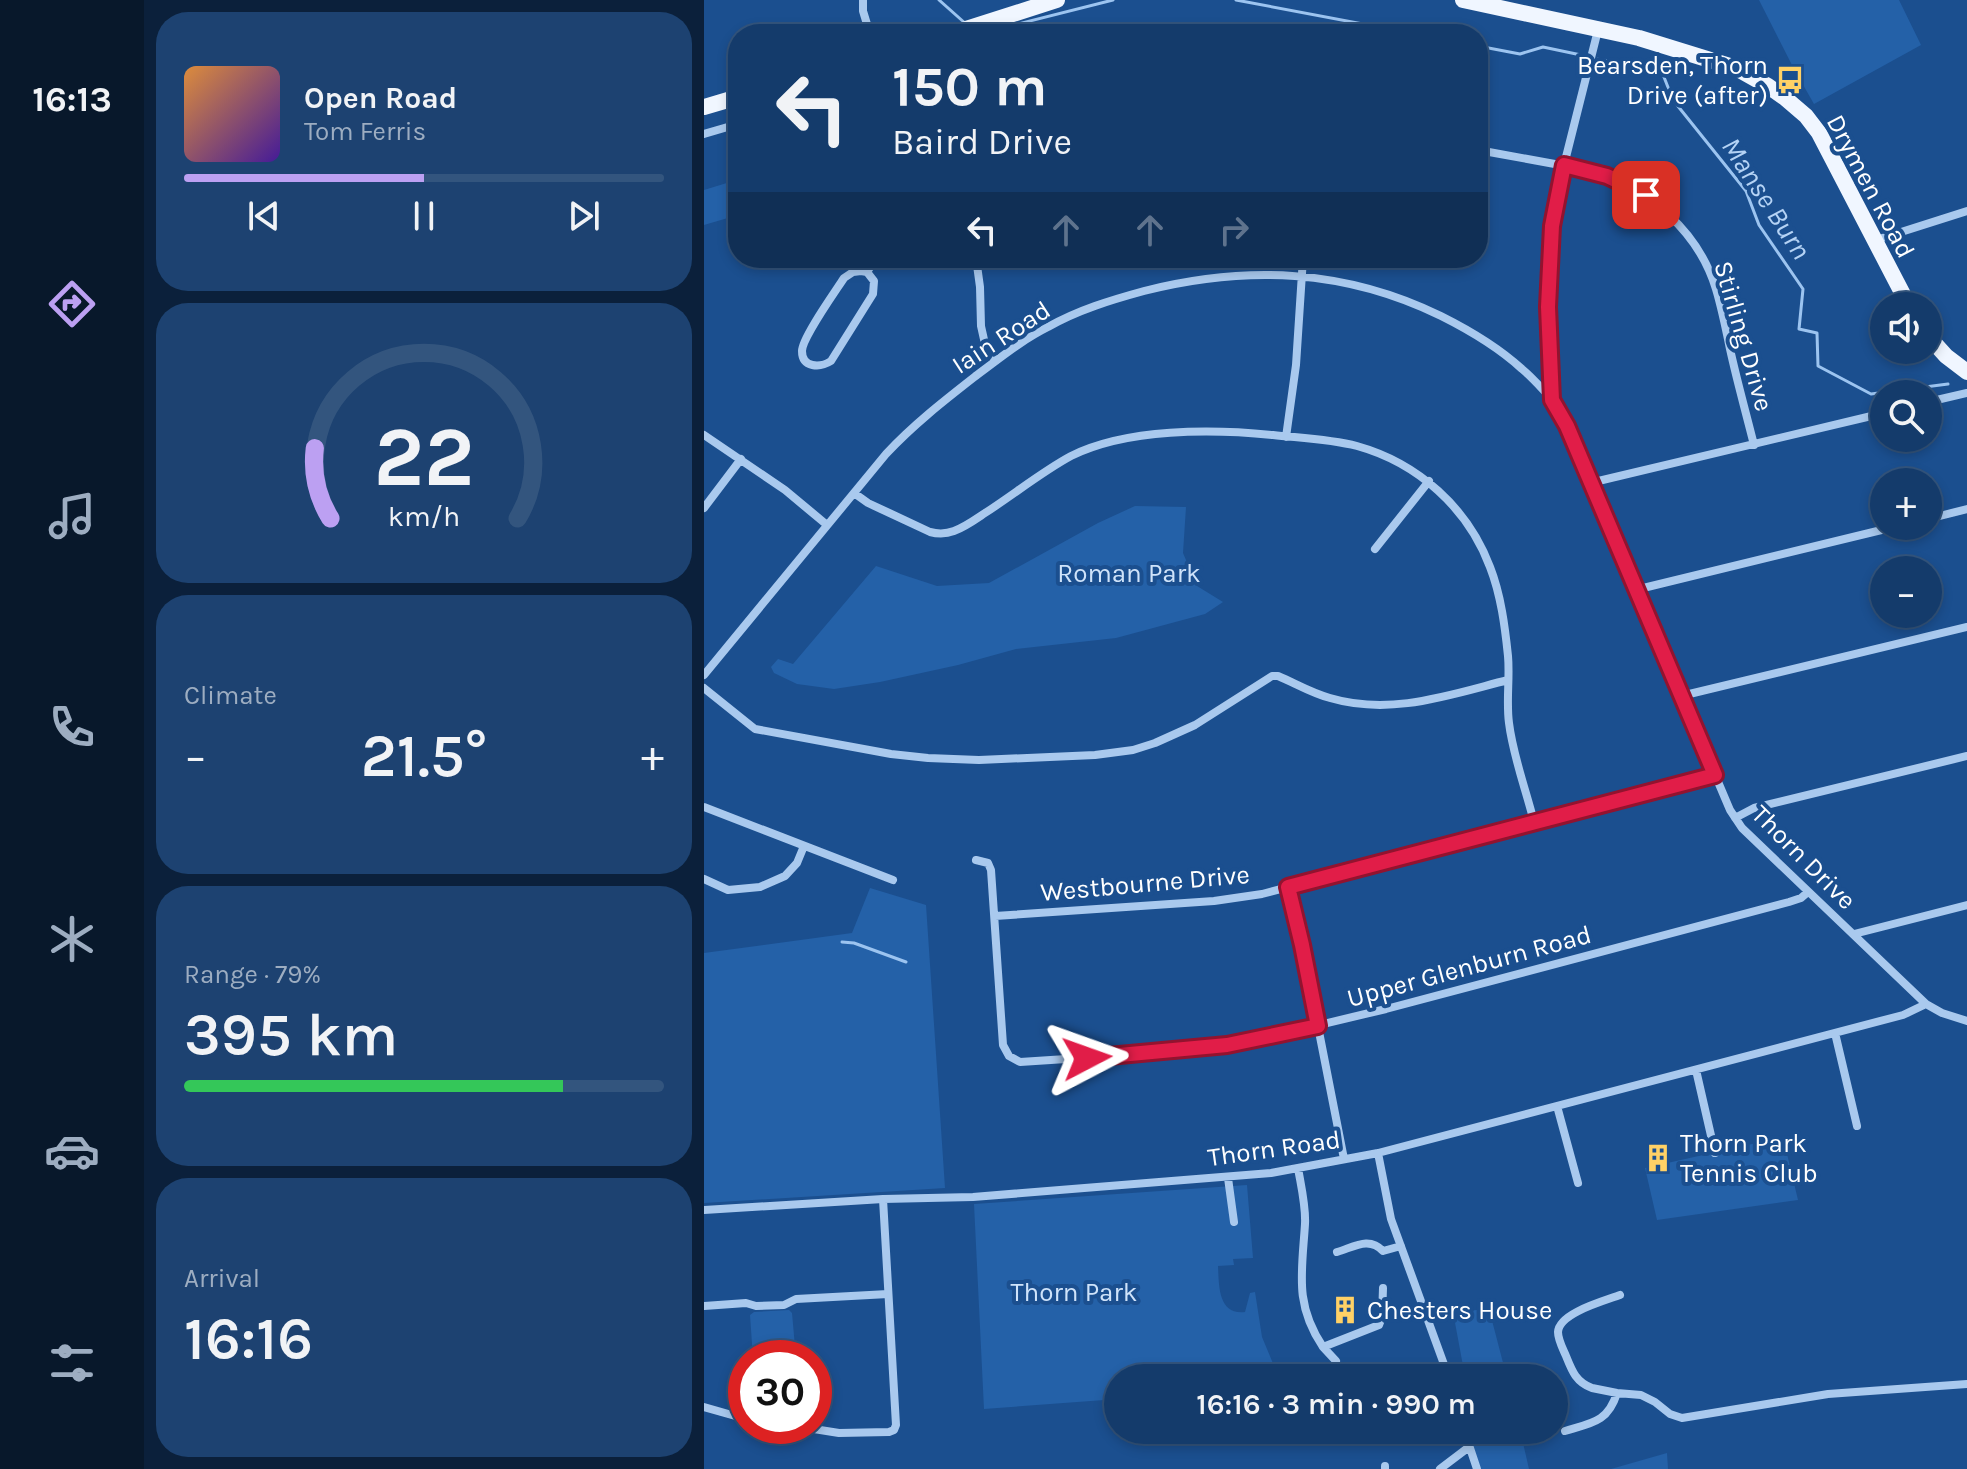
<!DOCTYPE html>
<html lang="en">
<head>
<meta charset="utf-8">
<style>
  :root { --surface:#143b6b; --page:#1d4271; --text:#f1f3f6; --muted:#9dadc1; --line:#33557e; --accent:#bca0f2 }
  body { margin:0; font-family:Karla,sans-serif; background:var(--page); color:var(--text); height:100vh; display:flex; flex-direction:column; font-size:30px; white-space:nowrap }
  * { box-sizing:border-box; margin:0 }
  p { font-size:26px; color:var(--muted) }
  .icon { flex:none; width:44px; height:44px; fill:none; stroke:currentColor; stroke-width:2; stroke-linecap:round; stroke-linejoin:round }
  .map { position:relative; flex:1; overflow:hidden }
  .drawer { display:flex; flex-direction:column; gap:12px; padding:12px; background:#0b203b; width:560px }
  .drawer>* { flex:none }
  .top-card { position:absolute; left:24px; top:24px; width:760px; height:244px; border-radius:32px; box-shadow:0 4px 12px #0003,0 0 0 2px var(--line); background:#143b6b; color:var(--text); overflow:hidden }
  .buttons { position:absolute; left:1166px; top:292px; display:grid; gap:16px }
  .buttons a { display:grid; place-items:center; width:72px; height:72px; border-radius:50%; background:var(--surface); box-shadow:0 4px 12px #0003,0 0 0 2px var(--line); font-size:40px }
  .speed { position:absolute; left:24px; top:1340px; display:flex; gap:16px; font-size:40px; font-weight:700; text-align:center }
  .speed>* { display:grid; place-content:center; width:104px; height:104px; border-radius:50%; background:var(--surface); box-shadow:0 4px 12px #0003,0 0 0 2px var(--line); line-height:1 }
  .speed .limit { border:12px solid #d22; background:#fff; color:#111 }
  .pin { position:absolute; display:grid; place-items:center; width:68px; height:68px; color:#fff; margin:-34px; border-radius:16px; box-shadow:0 4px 12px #0006 }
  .me { position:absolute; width:88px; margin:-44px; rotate:86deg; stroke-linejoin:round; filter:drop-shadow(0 0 6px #0008) }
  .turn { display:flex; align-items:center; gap:28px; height:168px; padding:0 32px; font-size:36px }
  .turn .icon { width:104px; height:104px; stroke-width:2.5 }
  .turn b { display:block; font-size:56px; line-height:68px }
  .lanes { display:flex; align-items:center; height:76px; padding:0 32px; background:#0003; justify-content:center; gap:40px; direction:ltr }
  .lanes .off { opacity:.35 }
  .big { font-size:60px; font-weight:600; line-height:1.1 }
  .drawer .tile { flex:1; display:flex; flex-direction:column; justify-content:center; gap:12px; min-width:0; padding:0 28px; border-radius:32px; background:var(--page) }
  .drawer .dial { align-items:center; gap:0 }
  .dial svg { height:208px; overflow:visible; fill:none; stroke:var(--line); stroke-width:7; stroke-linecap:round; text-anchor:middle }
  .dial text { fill:var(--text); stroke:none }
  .song { display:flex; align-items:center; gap:24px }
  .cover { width:96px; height:96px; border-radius:12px; background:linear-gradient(135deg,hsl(30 70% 55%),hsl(260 70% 35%)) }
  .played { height:8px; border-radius:4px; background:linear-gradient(90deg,var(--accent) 50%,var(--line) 50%) }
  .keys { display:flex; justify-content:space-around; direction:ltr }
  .heat { display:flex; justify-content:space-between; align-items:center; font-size:44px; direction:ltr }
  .charge { height:12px; border-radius:6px; background:linear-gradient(90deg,#34c759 79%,var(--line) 0) }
  .trip { position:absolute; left:400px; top:1364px; width:464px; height:80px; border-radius:40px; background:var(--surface); box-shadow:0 4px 12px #0003,0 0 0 2px var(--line); font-weight:600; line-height:80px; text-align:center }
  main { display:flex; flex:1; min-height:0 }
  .tabs { display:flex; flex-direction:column; width:144px; justify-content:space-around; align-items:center; background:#08182b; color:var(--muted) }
  .tabs .icon { width:56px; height:56px }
  .tabs .active { color:var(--accent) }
  .tabs b { font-size:36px; color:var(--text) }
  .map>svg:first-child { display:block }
  .green { fill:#2461a8 }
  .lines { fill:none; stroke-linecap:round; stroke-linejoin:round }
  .stream { stroke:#9cc4f0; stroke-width:3 }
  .minor { stroke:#a9c9ee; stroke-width:8 }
  .primary { stroke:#f0f6ff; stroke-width:16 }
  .route-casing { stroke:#92132f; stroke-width:20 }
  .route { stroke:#e11d48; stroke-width:14 }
  .labels { text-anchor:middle; stroke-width:8; stroke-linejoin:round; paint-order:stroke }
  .poi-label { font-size:26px; fill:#fff; stroke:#1b4f8f; text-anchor:start }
  .street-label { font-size:26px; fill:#fff; stroke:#1b4f8f }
  .park-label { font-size:26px; fill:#cfe3fa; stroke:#1b4f8f }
  .water-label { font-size:28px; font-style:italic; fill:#b5d3f5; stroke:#1b4f8f }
</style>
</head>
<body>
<main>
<nav class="tabs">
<b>16:13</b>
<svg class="icon active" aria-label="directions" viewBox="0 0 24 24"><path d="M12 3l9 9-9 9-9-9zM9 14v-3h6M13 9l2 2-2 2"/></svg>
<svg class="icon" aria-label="music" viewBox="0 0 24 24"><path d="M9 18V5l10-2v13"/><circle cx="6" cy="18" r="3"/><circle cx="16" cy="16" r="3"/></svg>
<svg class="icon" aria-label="phone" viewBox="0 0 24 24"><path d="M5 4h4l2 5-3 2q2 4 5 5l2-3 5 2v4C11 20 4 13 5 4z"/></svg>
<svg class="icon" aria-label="climate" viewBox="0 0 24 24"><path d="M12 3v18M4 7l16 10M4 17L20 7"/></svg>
<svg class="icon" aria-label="car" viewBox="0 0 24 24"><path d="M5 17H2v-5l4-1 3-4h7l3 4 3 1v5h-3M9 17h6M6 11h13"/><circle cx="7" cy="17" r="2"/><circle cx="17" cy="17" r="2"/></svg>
<svg class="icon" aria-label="filters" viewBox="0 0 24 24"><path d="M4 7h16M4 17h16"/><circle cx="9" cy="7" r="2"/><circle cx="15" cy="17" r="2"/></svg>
</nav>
<section class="drawer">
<div class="tile">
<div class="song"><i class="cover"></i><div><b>Open Road</b><p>Tom Ferris</p></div></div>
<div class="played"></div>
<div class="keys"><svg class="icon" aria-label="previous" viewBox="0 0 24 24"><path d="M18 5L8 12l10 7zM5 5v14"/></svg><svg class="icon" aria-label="pause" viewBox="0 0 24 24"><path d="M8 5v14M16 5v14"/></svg><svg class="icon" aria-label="next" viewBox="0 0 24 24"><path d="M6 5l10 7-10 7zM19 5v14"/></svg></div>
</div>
<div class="tile dial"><svg viewBox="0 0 100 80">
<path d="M14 69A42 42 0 1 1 86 69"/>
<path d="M14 69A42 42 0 0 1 8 42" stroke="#bca0f2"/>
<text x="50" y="56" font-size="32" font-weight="700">22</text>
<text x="50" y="72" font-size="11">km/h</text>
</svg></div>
<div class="tile"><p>Climate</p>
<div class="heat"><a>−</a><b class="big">21.5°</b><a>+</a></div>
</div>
<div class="tile"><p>Range · 79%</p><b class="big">395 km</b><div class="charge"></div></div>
<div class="tile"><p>Arrival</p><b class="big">16:16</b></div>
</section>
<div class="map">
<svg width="1263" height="1469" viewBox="0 0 1263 1469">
  <rect width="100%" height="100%" fill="#1b4f8f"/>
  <path class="green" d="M1055 0H1195L1217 45 1110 104 1090 69Z
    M26 182 34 215 0 225V190Z
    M431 506 482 507 479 553 493 586 519 602 501 614 412 638 312 649 254 665 176 682 130 689 93 684 70 673 67 667 74 659 89 664 172 566 233 586 285 583 394 523Z
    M166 888 222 905 241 1188 0 1203V953L148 933Z
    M1079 1137 1094 1200 953 1220 941 1168Z
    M543 1185 549 1258 529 1259 530 1265 514 1266C515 1286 514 1315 541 1312L546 1293 551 1292 558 1337 575 1378H414V1399L280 1409 270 1204Z
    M785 1309 803 1378H754L760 1371 749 1312Z
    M85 1310 88 1313 92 1358H49L46 1315 50 1312Z
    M761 1430H816L825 1469H775Z
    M963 1453 964 1469H907Z"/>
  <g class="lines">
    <path class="stream" d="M235 0 262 24
      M532 0 712 34
      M274 34 409 0
      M774 46 816 54 839 47 877 55
      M894 59 958 72 969 100 1042 191 1055 225 1099 289 1095 329 1113 333 1114 366 1167 394 1244 384
      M138 942 150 943 202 962"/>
    <path class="minor" d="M159 0V11L166 34
      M894 30 860 165 848 226 845 263 844 324 848 400 863 426 1026 810 1038 828 1222 1004
      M0 134 34 124
      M774 150 889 171C945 190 994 230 1012 289 1018 309 1022 329 1026 349 1033 381 1042 413 1050 445
      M1172 240 1263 211
      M272 258 276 287 277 326 281 344 292 361
      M157 271 163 272 170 281 169 294 127 361C116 368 98 368 98 351 98 338 131 292 140 278L149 272Z
      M163 272 172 258
      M1224 402 1263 393
      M0 435 81 490 123 525
      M582 437 592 365 599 258
      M886 483 1180 413
      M150 493 164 503 226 532C234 534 242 534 250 531 261 527 272 519 281 513 309 495 339 471 367 456 423 428 508 429 569 435 597 438 626 439 653 446 714 463 764 508 786 567 797 595 801 627 804 656 806 678 802 701 805 723 809 756 822 790 830 822
      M0 508 37 459
      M1224 519 1263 509
      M671 549 725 481
      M931 590 1194 526
      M0 675 182 454C210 424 241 400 273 375 296 358 318 340 344 327 374 310 407 300 440 291 543 265 641 269 737 316 765 330 794 347 818 369 829 378 838 389 848 399
      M0 688 51 729 187 754 224 758 275 760 391 755 429 750 451 743 491 725 568 676H574C591 683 607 693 626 698 687 716 745 695 804 680
      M977 696 1263 627
      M0 807 189 880
      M1031 818 1050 808 1263 756
      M272 860 284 863 287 870 299 1045 305 1056 316 1062 439 1054 523 1045 565 1037 682 1009 1085 902 1097 898 1104 892
      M0 879 24 890 56 887 81 876 93 863 100 846
      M584 887 598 945 640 1159
      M291 916 510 901 558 894 1011 775
      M1150 934 1263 905
      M1131 1033 1153 1126
      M992 1070 1011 1153
      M853 1106 874 1183
      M674 1153 687 1219 745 1378
      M594 1168C597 1186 602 1206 601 1224 598 1272 590 1304 619 1347L675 1325 678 1317 679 1288
      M524 1178 530 1222
      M0 1210 179 1199 269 1197 567 1173 674 1153 1199 1015 1222 1004 1238 1013 1263 1021
      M633 1252C650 1247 665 1236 679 1251L697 1246
      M916 1295C900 1301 855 1313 854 1332 854 1340 859 1349 862 1356 868 1371 872 1382 888 1388L913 1393 937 1395 951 1402 966 1414 978 1418 1124 1394 1263 1384
      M0 1306 42 1303 52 1306 80 1305 92 1299 184 1294
      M619 1347 632 1361
      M728 1378 743 1374
      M0 1407 42 1419
      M91 1426 135 1433 185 1432 190 1430 192 1425 179 1199
      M760 1430 773 1469
      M861 1431C888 1423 904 1422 913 1393
      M681 1466V1469
      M736 1469 765 1447"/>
    <path class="primary" d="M759 0 935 38 1032 68 1064 86 1081 98 1102 116 1115 133 1205 306
      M246 34 353 0
      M0 107 34 97
      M1224 336 1242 356 1263 372"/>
  </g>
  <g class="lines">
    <defs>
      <path id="route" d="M383 1058 523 1045 614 1026 598 945 584 887 1011 775 863 426 848 400 844 307 848 226 860 165 903 176 942 195"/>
    </defs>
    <use href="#route" class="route-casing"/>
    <use href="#route" class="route"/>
  </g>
  <defs>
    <symbol id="bus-bare" viewBox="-9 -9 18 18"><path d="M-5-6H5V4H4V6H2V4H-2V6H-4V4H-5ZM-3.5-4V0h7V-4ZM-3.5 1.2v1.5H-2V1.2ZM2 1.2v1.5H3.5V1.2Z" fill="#ffd166" stroke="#1b4f8f" stroke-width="2.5" paint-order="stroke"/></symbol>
    <symbol id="building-bare" viewBox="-9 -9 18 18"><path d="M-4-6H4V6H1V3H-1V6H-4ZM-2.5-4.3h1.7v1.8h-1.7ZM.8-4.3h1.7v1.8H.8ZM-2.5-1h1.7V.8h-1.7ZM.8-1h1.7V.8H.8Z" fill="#ffd166" stroke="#1b4f8f" stroke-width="2.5" paint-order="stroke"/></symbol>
  </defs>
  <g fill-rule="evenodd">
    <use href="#bus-bare" x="1066" y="60" width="40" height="40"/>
    <use href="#building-bare" x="934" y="1138" width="40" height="40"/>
    <use href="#building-bare" x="621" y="1290" width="40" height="40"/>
  </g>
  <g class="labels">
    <g class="poi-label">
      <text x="1064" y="74" text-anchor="end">Bearsden, Thorn<tspan x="1064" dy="30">Drive (after)</tspan></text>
      <text x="976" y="1152">Thorn Park<tspan x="976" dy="30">Tennis Club</tspan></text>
      <text x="663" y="1319">Chesters House</text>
    </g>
    <g class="street-label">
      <text transform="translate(1167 186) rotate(62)" y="9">Drymen Road</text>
      <text transform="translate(1040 336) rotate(74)" y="9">Stirling Drive</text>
      <text transform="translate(297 337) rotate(-33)" y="9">Iain Road</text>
      <text transform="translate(1100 857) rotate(45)" y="9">Thorn Drive</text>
      <text transform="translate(441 883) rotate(-5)" y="9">Westbourne Drive</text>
      <text transform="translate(765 966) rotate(-15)" y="9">Upper Glenburn Road</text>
      <text transform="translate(570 1148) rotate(-8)" y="9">Thorn Road</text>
    </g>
    <g class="park-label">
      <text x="425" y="582">Roman Park</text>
      <text x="370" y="1301">Thorn Park</text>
    </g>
    <g class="water-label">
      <text transform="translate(1063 198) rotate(57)" y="10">Manse Burn</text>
    </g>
  </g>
</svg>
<div class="buttons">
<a><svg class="icon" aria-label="sound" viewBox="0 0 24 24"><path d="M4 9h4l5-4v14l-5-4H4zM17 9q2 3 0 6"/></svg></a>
<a><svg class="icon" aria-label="search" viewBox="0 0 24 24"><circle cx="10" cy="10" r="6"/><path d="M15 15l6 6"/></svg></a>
<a>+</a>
<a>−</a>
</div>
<div class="speed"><div class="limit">30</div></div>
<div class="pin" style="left:942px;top:195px;background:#d93025"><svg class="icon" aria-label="arrive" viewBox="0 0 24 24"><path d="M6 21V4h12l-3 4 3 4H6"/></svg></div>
<svg class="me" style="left:383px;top:1058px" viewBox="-20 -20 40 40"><path d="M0-17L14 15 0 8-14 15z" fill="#e11d48" stroke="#fff" stroke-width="4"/></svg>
<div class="trip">16:16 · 3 min · 990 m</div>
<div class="top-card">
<div class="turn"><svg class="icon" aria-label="left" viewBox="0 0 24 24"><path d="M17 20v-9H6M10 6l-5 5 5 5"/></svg><div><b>150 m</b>Baird Drive</div></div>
<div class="lanes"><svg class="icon" aria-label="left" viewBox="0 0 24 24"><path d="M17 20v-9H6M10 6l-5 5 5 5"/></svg><svg class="icon off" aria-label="ahead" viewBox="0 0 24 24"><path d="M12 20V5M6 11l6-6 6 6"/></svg><svg class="icon off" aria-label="ahead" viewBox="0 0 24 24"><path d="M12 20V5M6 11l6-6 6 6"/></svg><svg class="icon off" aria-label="right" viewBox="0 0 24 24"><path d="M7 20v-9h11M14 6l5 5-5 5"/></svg></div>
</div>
</div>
</main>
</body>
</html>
